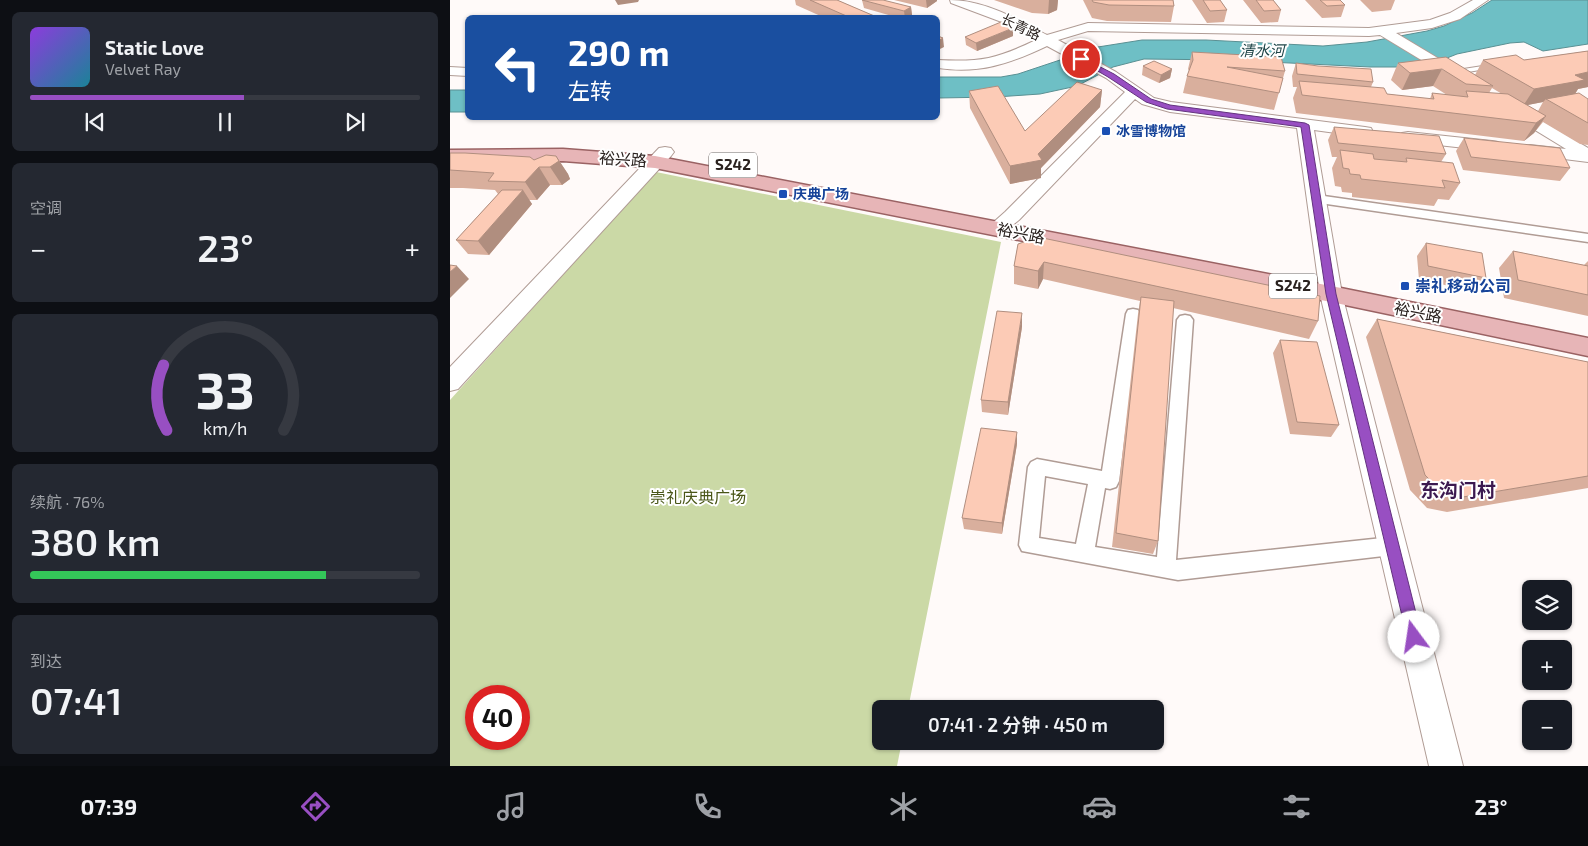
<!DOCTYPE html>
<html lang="zh">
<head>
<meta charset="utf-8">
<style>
  :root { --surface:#171b24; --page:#242831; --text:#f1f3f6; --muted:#9ea1a6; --line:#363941; --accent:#984fc2 }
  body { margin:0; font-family:"Exo 2","Noto Sans SC",sans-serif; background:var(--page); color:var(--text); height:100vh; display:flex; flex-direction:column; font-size:19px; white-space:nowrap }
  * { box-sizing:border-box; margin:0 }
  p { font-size:16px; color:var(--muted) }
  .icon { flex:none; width:28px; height:28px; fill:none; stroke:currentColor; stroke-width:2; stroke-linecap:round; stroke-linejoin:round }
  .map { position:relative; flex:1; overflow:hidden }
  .panel { display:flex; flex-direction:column; gap:12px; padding:12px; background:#0d0f14; width:450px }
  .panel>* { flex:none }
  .top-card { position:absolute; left:15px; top:15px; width:475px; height:105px; border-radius:8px; box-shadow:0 1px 4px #0004; background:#1a4fa0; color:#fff; overflow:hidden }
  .controls { position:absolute; left:1072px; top:580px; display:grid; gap:10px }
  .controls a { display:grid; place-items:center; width:50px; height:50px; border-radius:8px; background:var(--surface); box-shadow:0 1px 4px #0004; font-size:25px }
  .speed { position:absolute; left:15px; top:685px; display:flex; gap:10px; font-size:25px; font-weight:700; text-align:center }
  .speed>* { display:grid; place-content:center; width:65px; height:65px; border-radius:50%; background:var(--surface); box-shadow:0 1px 4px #0004; line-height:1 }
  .speed .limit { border:8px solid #d22; background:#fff; color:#111 }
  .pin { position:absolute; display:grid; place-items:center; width:42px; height:42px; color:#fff; margin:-21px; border:2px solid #fff; border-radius:50%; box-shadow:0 1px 5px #0007 }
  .me { position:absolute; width:55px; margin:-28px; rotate:346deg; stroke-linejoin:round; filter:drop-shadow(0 0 4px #0008) }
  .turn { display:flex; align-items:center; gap:18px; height:105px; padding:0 20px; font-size:22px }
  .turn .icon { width:65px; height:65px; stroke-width:2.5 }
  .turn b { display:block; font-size:35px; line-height:42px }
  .big { font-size:38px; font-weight:600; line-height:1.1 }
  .panel .tile { flex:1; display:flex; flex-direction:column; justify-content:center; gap:8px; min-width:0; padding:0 18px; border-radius:8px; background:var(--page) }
  .panel .dial { align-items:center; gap:0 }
  .dial svg { height:130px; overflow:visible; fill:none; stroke:var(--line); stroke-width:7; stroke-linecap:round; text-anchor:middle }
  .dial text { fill:var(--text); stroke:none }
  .song { display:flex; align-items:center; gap:15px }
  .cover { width:60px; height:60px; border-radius:8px; background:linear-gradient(135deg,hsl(270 70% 55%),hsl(190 70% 35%)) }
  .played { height:5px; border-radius:2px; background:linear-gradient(90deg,var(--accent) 55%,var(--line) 55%) }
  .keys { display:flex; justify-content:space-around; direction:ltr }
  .heat { display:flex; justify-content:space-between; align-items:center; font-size:28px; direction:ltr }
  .charge { height:8px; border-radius:4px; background:linear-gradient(90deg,#34c759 76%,var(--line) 0) }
  .trip { position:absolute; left:422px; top:700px; width:292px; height:50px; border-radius:8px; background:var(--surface); box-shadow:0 1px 4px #0004; font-weight:600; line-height:50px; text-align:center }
  .tab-bar { display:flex; height:80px; justify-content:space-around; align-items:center; background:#090b0e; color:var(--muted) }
  .tab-bar .icon { width:35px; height:35px }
  .tab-bar .selected { color:var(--accent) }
  .tab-bar b { font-size:22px; color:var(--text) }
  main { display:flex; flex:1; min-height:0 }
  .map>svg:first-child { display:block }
  .green { fill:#cbd9a6; fill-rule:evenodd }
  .water { fill:#6ebfc5; stroke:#5a9093 }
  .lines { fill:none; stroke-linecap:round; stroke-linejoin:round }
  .lane-casing { stroke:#b09c95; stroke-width:2 }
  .street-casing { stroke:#b09c95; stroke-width:3 }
  .secondary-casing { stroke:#b09c95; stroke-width:2 }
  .primary-casing { stroke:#9a6263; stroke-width:3 }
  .lane { fill:#fff; fill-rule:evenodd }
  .street { fill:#fff; fill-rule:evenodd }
  .secondary { fill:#fff; fill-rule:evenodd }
  .primary { fill:#e7b5b7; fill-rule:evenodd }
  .wall { fill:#d9af9d; fill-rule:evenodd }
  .shaded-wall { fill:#b08e7f }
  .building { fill:#fccbb6; stroke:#b08e7f }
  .route { fill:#984fc2; stroke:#63337e }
  .transit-dot { fill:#1a4fb4; stroke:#fff; stroke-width:2 }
  .labels { text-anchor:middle; stroke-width:4; stroke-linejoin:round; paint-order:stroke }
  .far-street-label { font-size:14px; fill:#2a221f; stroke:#fff }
  .far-transit-label { font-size:14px; font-weight:bold; fill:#164399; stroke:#fff; text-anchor:start }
  .far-water-label { font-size:15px; font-style:italic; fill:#1f4548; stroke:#fff }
  .shield { fill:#fff; stroke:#6a6462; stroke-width:1 }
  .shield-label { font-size:15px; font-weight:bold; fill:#2a221f }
  .street-label { font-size:16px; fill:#2a221f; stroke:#fff }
  .transit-label { font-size:16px; font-weight:bold; fill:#164399; stroke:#fff; text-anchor:start }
  .park-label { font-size:16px; fill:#495617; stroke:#fff }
  .quarter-label { font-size:19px; font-weight:bold; fill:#3c1950; stroke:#fff }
</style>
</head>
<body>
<main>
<section class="panel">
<div class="tile">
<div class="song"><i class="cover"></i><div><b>Static Love</b><p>Velvet Ray</p></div></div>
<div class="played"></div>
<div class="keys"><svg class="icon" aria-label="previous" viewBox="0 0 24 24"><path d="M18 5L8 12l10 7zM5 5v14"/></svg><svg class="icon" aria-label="pause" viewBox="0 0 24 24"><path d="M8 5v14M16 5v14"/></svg><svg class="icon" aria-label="next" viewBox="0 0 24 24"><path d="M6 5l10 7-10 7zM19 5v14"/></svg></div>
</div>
<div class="tile"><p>空调</p>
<div class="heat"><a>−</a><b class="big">23°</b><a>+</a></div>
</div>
<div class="tile dial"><svg viewBox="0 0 100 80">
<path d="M14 69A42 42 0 1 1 86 69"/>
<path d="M14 69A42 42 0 0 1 12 29" stroke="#984fc2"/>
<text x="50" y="56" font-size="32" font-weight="700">33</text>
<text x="50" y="72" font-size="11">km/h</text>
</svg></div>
<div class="tile"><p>续航 · 76%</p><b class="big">380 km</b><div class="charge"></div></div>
<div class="tile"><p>到达</p><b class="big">07:41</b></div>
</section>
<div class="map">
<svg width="1138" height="766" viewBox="0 0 1138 766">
  <rect width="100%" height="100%" fill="#fffaf9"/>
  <path class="green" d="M206 172 551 242 458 709H431V741H452L447 766H0V400ZM26 696H69V739H26Z"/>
  <path class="water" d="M1042 0H1138V44L1093 51 1074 42 1060 43 1007 54 997 58 948 67H920L779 60 694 59 663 67 627 86 590 94 546 97 488 98V77H551L568 74 616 58 629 50 692 40H756L873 46 917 42 977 31 994 26 1022 13Z
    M0 90H17V112H0Z"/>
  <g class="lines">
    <defs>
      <path id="lane" d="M1039 65 1041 66V68L1007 74 1004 72 1007 70Z"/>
      <path id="street" d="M867 195 1138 234V242L863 202 861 199 863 196Z
        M683 309 688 310 690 314 669 481 666 487 660 489 655 488 645 547 707 557 727 320 730 316 735 315 740 316 743 320 726 560 942 537 949 540 952 546 949 552 942 555 728 580 572 551 569 545 578 467 581 462 587 459 652 471 676 314 678 310ZM595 476 638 484 626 544 589 538Z"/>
      <path id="secondary" d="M500 0C534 0 567 19 597 35L638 23 919 28 980 20 1000 13 1023 0H1038L1010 19 982 28 946 33 1011 72 1013 75 1011 78H1001L930 35 919 36 638 31 608 40 666 72 704 98 721 102 915 127 921 128 923 132 921 136 915 137 864 130 892 294 1013 766H979L870 294 847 128 720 112 692 104 685 99 569 220C559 228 553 236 540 232L537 228 555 212 675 92 656 78 597 46C559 64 530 74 488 68V60C532 62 546 59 586 40L557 24 501 3Z
        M0 67 18 68V76L0 75Z
        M1063 105 1069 107 1138 148V162L1074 154 1071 150 1074 146 1080 145 1116 149 1057 113 1055 110 1057 107Z
        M958 132 1042 141 1048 142 1050 146 1048 150 1042 151 952 141 950 137 952 133Z
        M215 147 221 148 224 152 221 156 8 389 0 391V367L209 148Z"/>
      <path id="primary" d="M113 149 205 156 881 286 1138 338V356L881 302 205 168 113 161 0 162V150Z"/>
    </defs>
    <use href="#lane" class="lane-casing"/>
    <use href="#street" class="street-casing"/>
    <use href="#secondary" class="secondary-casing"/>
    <use href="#primary" class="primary-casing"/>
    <use href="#lane" class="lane"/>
    <use href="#street" class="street"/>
    <use href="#secondary" class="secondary"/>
    <use href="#primary" class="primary"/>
  </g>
  <path class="wall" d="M345 0H387L429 18H375L346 5Z
    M412 0 461 7 462 15 458 18H449L414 8Z
    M444 0H487V1L477 8Z
    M544 0H608L607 10 598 14 582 13Z
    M633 0H723L724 6 721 22 657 21 642 18Z
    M742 0H770L777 10 774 22 757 23Z
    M793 0H823L831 10 828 22 811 23Z
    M855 0H890L895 5 891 17 872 18Z
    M910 0H945L941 10 922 12Z
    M563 36 527 51 516 45 515 37Z
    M1138 51V87L1128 89 1125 94 1138 123V145L1130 144 1093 122 1084 133 1074 141 846 113 843 98 847 87H843L842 76 846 63 923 82 921 87 937 94 980 99 982 93 997 95 983 86 952 90 941 80 948 63 1025 75 1033 60H1074ZM1042 88 1052 94 1039 93ZM1093 102 1088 111 1077 105Z
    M742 52 835 71 824 110 733 93 737 76 739 71 738 69Z
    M693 66 722 69 720 78 709 83 692 75Z
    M652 90 650 107 591 168V178L560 184 520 108 519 91 575 131Z
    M884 127 996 154 991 162 1010 183 999 200 988 199 984 206 902 197V193L892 192 891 187 885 186 882 168 887 157H882L878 140Z
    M1014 138 1120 168 1110 181 1013 170 1006 151Z
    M0 153 84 160 106 156 118 174 120 179 112 185H100L87 200H79L82 204 39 255 18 254 6 240 48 194 45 190 13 188H0Z
    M976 243 1036 278 1026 291 969 280 967 256Z
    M568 244 868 321 859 339 723 308 708 541 703 554 662 547 688 314 690 301 593 279 588 289 564 284V266Z
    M1063 251 1134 265 1138 261V316L1054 298 1049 268Z
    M927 319 1138 362V488L997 512 977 508 960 490 916 337Z
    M572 327 558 415 532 412 531 400Z
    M830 340 889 425 881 437 840 434 823 353Z
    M567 444 552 534 514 529 512 518Z"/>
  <path class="shaded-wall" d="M165 0H189L188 2 168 5Z
    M476 0H487V1L477 8Z
    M599 0H608L607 10 598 14Z
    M461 7 462 15 458 18H455L454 11Z
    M563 28V36L527 51 526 43Z
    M493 38 494 47 488 50V41Z
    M722 69 720 78 709 83 711 75Z
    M992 69 983 86 952 90 960 73Z
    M1138 72V87L1128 89 1123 97 1096 99 1093 102 1073 106 1084 89 1125 75Z
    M652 90 650 107 591 168V178L560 184V166Z
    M1096 116 1084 133 1074 141 1086 123Z
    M106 156 118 174 120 179 112 185 100 167Z
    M89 167 100 185 87 200 75 182Z
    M73 190 82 204 39 255 28 241Z
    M594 262 593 279 588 289V271Z
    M7 266 19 279 0 298V272Z
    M572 313V327L558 415V402Z
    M567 432V444L552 534V523Z"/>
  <path class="building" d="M360 0H387L429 18H401Z
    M412 0H433L461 7 454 11Z
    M642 0H723L724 6 659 5 643 2Z
    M753 0H770L777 10 760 11Z
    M806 0H823L831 10 814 11Z
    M870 0H890L895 5 877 6Z
    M551 22 563 28 526 43 515 37Z
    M488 36 493 38 488 41Z
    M1138 51V72L1125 75 1135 80 1084 89 1033 60 1066 55 1074 60Z
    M742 52 831 57 835 71 777 67 833 78 829 93 737 76 743 60Z
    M996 57 1043 86 1016 84 992 69 960 73 948 63Z
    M704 61 722 69 711 75 693 66Z
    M846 63 868 66 921 69 923 82 847 74Z
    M849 81 934 88 937 94 984 99 982 93 1018 97 1016 91 1058 94 1096 116 1086 123 852 95Z
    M627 82 652 90 588 154 592 160 560 166 519 91 548 86 575 131Z
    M1129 93 1138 99V123L1096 99Z
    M884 127 989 136 996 154 888 143Z
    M1014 138 1110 148 1120 168 1021 157Z
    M890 150 923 154 924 159 957 162 956 158 1003 163 1010 183 992 180 995 188 911 179 910 175 900 174 899 169 893 168Z
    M0 153H15L80 157 84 160 96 155 106 156 109 161 100 167H89L75 182 38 181 44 173 0 170Z
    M52 190H73L28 241 6 240Z
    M588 237 870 296 868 321 594 262 588 271 564 266 568 244Z
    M976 243 1032 253 1036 278 978 266Z
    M1063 251 1138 266V295L1068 280Z
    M0 265 7 266 0 272Z
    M691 297 724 301 708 541 666 533Z
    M547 311 572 313 558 402 531 400Z
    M927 319 1138 362V476L1013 497 993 493 975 475Z
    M830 340 867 342 889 425 847 422Z
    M531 428 567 432 552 523 512 518Z"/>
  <path class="route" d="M631 57 664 74 701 99 720 105 855 123 859 125 886 294 972 637 970 643 964 645 959 643 957 637 876 294 851 127 717 109 696 102 658 77 629 60V57Z"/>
  <g class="transit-dot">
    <rect x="651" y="126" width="10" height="10" rx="2.5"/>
    <rect x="328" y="189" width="10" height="10" rx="2.5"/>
    <rect x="950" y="281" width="10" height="10" rx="2.5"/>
  </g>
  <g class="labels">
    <g class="far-street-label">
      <text transform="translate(571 27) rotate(26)" y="5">长青路</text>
    </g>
    <g class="far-transit-label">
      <text x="666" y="136">冰雪博物馆</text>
      <text x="343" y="199">庆典广场</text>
    </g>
    <g class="far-water-label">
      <text x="812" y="56">清水河</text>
    </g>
    <g class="shield">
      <rect x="259" y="152.5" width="48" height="25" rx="4"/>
      <rect x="819" y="273.5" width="48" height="25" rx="4"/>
    </g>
    <g class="shield-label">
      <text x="283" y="170">S242</text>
      <text x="843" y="291">S242</text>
    </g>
    <g class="street-label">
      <text transform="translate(173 159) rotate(4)" y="6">裕兴路</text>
      <text transform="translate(571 233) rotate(11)" y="6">裕兴路</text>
      <text transform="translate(968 312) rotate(11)" y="6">裕兴路</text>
    </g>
    <g class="transit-label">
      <text x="965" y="292">崇礼移动公司</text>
    </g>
    <g class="park-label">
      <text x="248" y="503">崇礼庆典广场</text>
    </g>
    <g class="quarter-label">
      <text x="1008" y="497">东沟门村</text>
    </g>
  </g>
</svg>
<div class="controls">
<a><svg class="icon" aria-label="layers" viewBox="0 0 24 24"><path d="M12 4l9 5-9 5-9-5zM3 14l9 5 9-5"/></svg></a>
<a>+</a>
<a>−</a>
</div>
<div class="speed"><div class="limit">40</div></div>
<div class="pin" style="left:631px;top:59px;background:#d93025"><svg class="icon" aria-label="arrive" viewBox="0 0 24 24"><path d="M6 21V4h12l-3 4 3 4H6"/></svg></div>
<svg class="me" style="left:964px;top:637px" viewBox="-20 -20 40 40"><circle r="19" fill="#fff"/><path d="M0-13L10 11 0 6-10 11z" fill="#984fc2"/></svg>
<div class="trip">07:41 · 2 分钟 · 450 m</div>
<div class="top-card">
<div class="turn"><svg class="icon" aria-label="left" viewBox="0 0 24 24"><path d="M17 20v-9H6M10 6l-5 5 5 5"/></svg><div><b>290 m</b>左转</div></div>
</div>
</div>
</main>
<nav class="tab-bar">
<b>07:39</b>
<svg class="icon selected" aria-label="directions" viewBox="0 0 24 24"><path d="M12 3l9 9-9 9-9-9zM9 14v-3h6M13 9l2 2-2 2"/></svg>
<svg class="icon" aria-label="music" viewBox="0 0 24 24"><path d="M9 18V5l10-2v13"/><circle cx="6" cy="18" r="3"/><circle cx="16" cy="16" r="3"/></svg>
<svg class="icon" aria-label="phone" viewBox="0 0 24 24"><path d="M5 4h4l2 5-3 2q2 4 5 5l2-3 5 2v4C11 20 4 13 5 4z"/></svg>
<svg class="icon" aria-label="climate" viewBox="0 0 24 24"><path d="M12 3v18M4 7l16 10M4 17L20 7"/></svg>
<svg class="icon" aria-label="car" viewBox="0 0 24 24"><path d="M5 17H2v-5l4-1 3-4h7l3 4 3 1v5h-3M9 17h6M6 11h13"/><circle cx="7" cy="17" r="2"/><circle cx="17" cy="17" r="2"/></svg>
<svg class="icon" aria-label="filters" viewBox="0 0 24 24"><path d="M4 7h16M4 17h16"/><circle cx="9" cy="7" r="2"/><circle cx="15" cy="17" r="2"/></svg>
<b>23°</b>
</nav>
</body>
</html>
